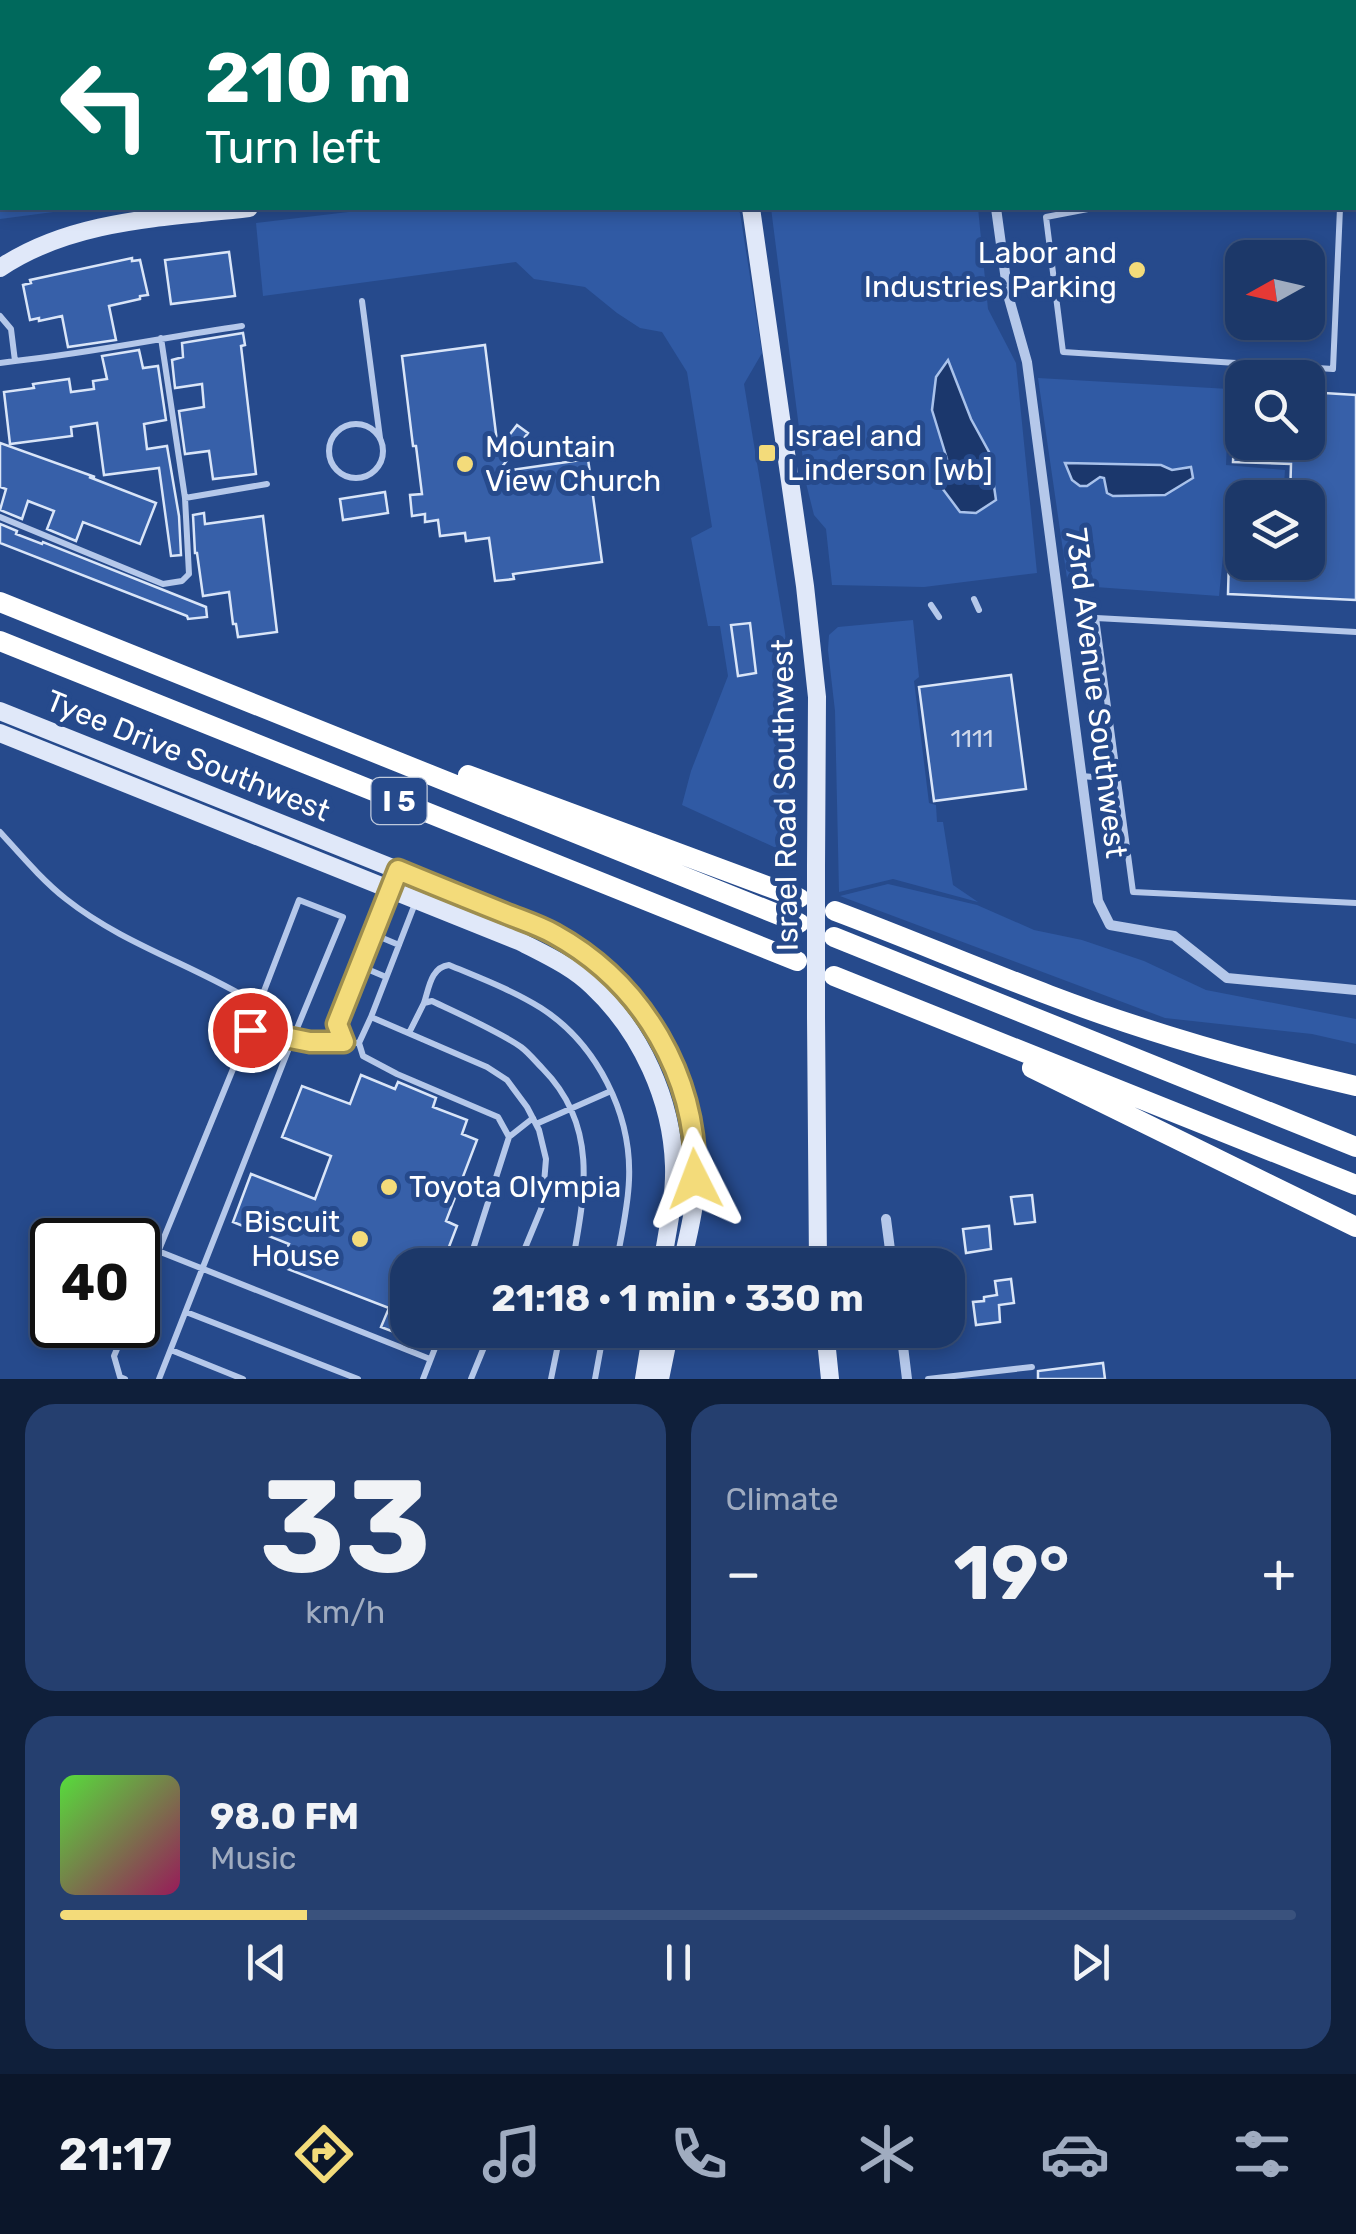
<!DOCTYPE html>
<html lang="en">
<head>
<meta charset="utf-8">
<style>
  :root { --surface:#1c3869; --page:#253f6f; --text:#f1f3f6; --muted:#a0acc0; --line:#3a527d; --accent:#f3db7a }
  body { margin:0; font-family:Rubik,sans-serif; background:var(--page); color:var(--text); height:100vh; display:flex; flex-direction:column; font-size:38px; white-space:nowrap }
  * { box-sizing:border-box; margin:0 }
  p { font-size:32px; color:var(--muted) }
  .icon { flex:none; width:55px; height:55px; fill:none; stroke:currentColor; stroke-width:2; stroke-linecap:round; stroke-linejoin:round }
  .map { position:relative; height:1379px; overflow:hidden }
  .sheet { display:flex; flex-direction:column; gap:25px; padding:25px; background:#0f1f3a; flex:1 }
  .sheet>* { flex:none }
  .hud { position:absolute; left:0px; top:0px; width:1358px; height:210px; box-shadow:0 5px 15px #0003,0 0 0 2px var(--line); background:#00695c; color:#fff; overflow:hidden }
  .needle { width:65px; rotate:262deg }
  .controls { position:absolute; left:1225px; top:240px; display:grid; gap:20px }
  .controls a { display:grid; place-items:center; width:100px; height:100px; border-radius:20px; background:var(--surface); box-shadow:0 5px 15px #0003,0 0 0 2px var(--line); font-size:50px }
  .speed { position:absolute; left:30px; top:1218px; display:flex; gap:20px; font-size:50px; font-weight:700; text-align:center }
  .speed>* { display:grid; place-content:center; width:130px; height:130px; border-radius:50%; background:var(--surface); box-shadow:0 5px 15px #0003,0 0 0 2px var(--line); line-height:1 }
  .speed .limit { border:5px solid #111; border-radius:15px; background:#fff; color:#111 }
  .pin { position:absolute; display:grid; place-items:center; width:85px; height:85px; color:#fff; margin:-42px; border:5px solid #fff; border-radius:50%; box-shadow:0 2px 10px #0007 }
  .me { position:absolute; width:110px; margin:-55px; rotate:357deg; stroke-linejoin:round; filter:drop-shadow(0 0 8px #0008) }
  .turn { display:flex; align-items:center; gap:35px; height:210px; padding:0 40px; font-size:45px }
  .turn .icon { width:130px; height:130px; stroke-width:2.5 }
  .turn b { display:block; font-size:70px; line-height:85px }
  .big { font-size:75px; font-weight:700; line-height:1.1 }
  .sheet .widget { flex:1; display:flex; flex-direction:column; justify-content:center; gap:15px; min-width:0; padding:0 35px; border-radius:30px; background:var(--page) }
  .sheet .dial { align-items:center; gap:0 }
  .dial b { font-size:130px; line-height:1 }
  .song { display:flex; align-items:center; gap:30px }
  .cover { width:120px; height:120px; border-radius:15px; background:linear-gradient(135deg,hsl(110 70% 55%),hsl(330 70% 35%)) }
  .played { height:10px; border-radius:5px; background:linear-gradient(90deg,var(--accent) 20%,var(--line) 20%) }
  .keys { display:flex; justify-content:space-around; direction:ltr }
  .heat { display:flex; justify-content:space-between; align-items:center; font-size:55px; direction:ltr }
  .sheet .tiles { flex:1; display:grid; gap:25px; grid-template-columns:1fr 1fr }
  .widget:last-child { grid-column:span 2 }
  .trip { position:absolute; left:390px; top:1248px; width:575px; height:100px; border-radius:30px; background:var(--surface); box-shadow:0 5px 15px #0003,0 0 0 2px var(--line); font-weight:700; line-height:100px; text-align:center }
  .menu { display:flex; height:160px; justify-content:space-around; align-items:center; background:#0b162a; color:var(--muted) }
  .menu .icon { width:70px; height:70px }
  .menu .current { color:var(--accent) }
  .menu b { font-size:45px; color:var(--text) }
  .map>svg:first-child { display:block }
  .green { fill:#305aa4 }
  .water { fill:#1b376c; stroke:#a9c2eb; stroke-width:2.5 }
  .building { fill:#3760a9; stroke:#d9e5f8; stroke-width:2.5 }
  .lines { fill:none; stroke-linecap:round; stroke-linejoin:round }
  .lane { stroke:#b5c8ea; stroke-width:6 }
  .street { stroke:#b5c8ea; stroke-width:10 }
  .secondary { stroke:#e0e8f9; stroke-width:18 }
  .highway { stroke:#fff; stroke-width:20 }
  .secondary-bridge { stroke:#e0e8f9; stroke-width:18 }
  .route-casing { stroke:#9e8e4f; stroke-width:25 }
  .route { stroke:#f3db7a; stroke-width:18 }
  .poi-dot { fill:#f3db7a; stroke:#264a8c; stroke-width:4 }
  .labels { text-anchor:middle; stroke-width:10; stroke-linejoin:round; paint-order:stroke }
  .number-label { font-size:25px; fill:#cdd7ea }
  .shield { fill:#264a8c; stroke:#bec9dc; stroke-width:2.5 }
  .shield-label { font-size:28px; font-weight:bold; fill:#fff }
  .poi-label { font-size:30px; fill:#fff; stroke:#264a8c; text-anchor:start }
  .street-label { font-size:30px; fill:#fff; stroke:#264a8c }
</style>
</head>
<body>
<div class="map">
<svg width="1356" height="1379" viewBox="0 0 1356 1379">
  <rect width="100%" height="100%" fill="#264a8c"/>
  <path class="green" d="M0 0H371V2H2V208H84L0 219Z
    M382 208H736L740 213 762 353 744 384 785 633 793 715 787 853 682 805 691 771 728 676 720 626H708L691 538 712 527 687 372 662 332 640 328 617 313 585 287 534 279 516 262 263 296 256 223Z
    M771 208H978L988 309 1016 363 1037 573 924 587 832 585 826 529 814 515 806 483Z
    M1038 378 1229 389 1226 465 1285 470 1283 497 1242 498V515H1227L1219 596 1068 585Z
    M913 620 919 677 914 681 929 803 936 805 937 822H943L953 885 978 902 893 879 839 892 835 711 828 650 829 635 838 627Z
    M888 884 977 905 1034 930 1082 940 1144 961 1206 990 1356 1019V1044L1312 1034 1165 1018 840 896Z"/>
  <path class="water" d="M948 360 971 419 989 452 996 500 976 513 960 512 942 488 947 459 932 410 936 377Z
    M1065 463 1161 465 1172 470 1191 467 1193 478 1165 495 1113 496 1107 493 1104 478 1100 477 1087 486H1080L1072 480Z"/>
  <path class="building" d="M229 252 235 296 171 304 165 260Z
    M132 258V261L140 260 148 295 140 296V299L109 306 116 340 68 347 62 316 39 321V318L30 320 23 285 31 283 30 280Z
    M243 333 245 345 241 346 256 474 213 479 209 451 185 454 179 411 204 407 202 384 175 388 172 360 183 357 182 343Z
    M485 345 498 450 517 425 528 433 498 472 588 459 602 562 513 574 514 579 495 581 489 538 466 541 465 533 440 536 438 520 425 522V514L412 516 410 495 422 494 416 446H413L402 356Z
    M139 350 143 368 158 366 166 420 144 424 147 449 167 446 179 516 181 555 171 556 159 468 104 475 97 423 71 427 72 436 10 444 4 392 34 388 33 384 69 379 71 392 94 389 93 381 107 379 102 356Z
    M1308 392 1356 395V600L1228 594 1230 522H1242V562H1308V498H1290L1291 464 1233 462 1234 442H1308Z
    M0 443 95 477H89L156 503 140 544 83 522 76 541 47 529 54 511 28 501 22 519 0 510 6 489 0 487Z
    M385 492 388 513 343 520 340 499Z
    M204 513 205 524 263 516 277 632 238 637 236 624H233L229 592 203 596 197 553H195L193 515Z
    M0 524 17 531 16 534 42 544 43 542 206 607 207 617 188 619 187 616 0 543Z
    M750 623 756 673 738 676 731 625Z
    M1011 675 1026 789 934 801 919 687Z
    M361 1075 395 1089 398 1082 436 1098 433 1107 467 1120 462 1134 477 1140 446 1221 457 1226 442 1265H408V1311L399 1334 381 1327 389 1308 280 1266 289 1244 233 1222 251 1174 315 1199 331 1156 282 1137 302 1086 350 1104Z
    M1032 1195 1035 1222 1015 1224 1011 1197Z
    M989 1226 991 1249 966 1253 963 1229Z
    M1011 1279 1014 1303 999 1305 1000 1322 976 1325 973 1302 984 1301V1297L997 1295 995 1281Z
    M1103 1363 1105 1379H1038V1371Z"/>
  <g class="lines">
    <path class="lane" d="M1011 0V2
      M1168 0 1169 2
      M798 2 810 0
      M1093 208 1046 217 1063 352 1333 369 1340 208
      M1006 282 1054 284
      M362 301 380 438
      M0 316 11 329 15 361C91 353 166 337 242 326
      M161 338 185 498 267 484
      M0 363 15 361
      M329 451a27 27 0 1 1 54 0a27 27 0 1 1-54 0Z
      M0 517 163 584 182 581 189 574 185 498
      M974 599 979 610
      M931 605 939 617
      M1356 632 1096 618 1133 892 1356 903
      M1081 776 1118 779
      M0 832C21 855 42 880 66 899 124 945 197 966 259 1005
      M373 934 399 945
      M360 966 386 977
      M424 1003C429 988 431 967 449 965 480 978 512 990 541 1008 597 1044 632 1114 629 1180 628 1208 621 1237 616 1265
      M371 1017 423 883
      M409 1033 424 1003 432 1001C459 1014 498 1031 521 1047 529 1053 536 1062 543 1069 599 1126 585 1194 572 1265
      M344 1041 337 1024 398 872
      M359 1043 363 1056 397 1074 498 1117 509 1137
      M536 1124 611 1091
      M158 1251 430 1359
      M468 1265 509 1137 533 1118
      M138 1301 249 1030 310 1041 359 1043 371 1017 487 1067 507 1080 527 1107 539 1130 546 1159 542 1207 518 1265
      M186 1312 358 1379
      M171 1350 243 1379
      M125 1379 120 1377 114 1356 127 1325
      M159 1379 293 1038 343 917 299 900 249 1030
      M423 1379 442 1330
      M471 1379 491 1330
      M551 1379 561 1330
      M595 1379 604 1330
      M928 1379 1032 1367"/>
    <path class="street" d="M996 208 1008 295 1027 362 1098 901 1110 925 1174 936 1227 978 1356 990
      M886 1219 892 1265
      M901 1330 907 1379"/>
    <path class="secondary" d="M722 0V2
      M1355 66H1356
      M751 208 805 586 817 697 816 867
      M0 268C73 219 164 218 249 208
      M0 711 550 931C568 942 586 952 602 966 668 1027 701 1107 695 1196 693 1219 686 1242 682 1265
      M0 733 521 942C546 955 573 967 593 987 641 1032 672 1100 674 1166 675 1199 667 1232 662 1265
      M816 1017 818 1265
      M825 1330 830 1379
      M644 1379 652 1330
      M660 1379 670 1330"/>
    <path class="highway" d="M0 602 799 923
      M0 641 797 961
      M468 775 799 898
      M835 911C907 938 977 968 1049 995 1149 1033 1251 1062 1356 1086
      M834 937 1356 1147
      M834 976 1356 1185
      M1032 1068 1356 1227"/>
    <path class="secondary-bridge" d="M816 1017V867"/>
  </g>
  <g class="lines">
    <defs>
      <path id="route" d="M250 1030 310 1042H344L337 1024 398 870C434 885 469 899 504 913 521 920 538 925 554 934 643 983 698 1077 695 1179"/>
    </defs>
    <use href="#route" class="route-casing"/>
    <use href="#route" class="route"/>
  </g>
  <g class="poi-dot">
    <circle cx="1137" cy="270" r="10"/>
    <rect x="757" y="443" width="20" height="20" rx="5"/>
    <circle cx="465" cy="464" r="10"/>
    <circle cx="389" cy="1187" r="10"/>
    <circle cx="360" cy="1239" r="10"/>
  </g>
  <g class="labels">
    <g class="number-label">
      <text x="972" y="747">1111</text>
    </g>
    <rect class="shield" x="371.5" y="778" width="55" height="46" rx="8"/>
    <g class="shield-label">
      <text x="399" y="811">I 5</text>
    </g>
    <g class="poi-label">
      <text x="1117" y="263" text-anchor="end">Labor and<tspan x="1117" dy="34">Industries Parking</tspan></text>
      <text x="787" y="446">Israel and<tspan x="787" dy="34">Linderson [wb]</tspan></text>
      <text x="485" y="457">Mountain<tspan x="485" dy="34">View Church</tspan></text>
      <text x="409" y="1197">Toyota Olympia</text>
      <text x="340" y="1232" text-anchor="end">Biscuit<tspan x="340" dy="34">House</tspan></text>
    </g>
    <g class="street-label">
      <text transform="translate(1096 693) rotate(83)" y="10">73rd Avenue Southwest</text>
      <text transform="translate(188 756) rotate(22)" y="10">Tyee Drive Southwest</text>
      <text transform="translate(785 795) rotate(-91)" y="10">Israel Road Southwest</text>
    </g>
  </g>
</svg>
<div class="controls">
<a><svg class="needle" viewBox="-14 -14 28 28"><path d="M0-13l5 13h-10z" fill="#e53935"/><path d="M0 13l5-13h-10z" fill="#a0acc0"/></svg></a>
<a><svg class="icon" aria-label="search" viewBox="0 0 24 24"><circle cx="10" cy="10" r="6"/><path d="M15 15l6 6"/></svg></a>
<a><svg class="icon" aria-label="layers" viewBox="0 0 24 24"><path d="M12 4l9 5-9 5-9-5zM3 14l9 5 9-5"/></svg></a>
</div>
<div class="speed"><div class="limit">40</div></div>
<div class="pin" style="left:250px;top:1030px;background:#d93025"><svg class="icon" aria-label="arrive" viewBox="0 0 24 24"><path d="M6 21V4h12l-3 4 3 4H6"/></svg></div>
<svg class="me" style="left:695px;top:1179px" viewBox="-20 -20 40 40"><path d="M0-17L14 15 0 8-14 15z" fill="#f3db7a" stroke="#fff" stroke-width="4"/></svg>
<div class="trip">21:18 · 1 min · 330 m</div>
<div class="hud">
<div class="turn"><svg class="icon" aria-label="left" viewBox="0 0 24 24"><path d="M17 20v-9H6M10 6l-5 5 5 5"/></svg><div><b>210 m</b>Turn left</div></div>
</div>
</div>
<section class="sheet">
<div class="tiles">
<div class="widget dial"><b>33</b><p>km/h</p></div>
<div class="widget"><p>Climate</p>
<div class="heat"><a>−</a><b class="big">19°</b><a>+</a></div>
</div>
<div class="widget">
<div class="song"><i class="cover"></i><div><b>98.0 FM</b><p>Music</p></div></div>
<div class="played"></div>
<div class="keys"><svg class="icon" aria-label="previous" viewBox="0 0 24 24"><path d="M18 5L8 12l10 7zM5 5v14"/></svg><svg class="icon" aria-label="pause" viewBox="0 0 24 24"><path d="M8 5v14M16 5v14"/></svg><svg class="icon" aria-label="next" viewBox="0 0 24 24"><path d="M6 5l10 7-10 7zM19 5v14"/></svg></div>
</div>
</div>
</section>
<nav class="menu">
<b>21:17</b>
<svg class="icon current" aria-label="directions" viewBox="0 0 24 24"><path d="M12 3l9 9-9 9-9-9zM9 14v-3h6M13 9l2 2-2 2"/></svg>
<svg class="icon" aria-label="music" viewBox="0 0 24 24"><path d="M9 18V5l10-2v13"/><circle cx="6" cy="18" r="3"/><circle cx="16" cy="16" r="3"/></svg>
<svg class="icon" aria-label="phone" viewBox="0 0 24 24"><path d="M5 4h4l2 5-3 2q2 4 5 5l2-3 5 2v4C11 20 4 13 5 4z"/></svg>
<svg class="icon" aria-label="climate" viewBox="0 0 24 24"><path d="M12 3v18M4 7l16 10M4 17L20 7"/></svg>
<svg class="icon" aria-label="car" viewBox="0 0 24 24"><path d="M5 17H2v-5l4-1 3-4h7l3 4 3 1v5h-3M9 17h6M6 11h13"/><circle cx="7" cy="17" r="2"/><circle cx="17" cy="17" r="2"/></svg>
<svg class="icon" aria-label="filters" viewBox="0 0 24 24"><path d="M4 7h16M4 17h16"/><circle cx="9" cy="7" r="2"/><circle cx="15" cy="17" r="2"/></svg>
</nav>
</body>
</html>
